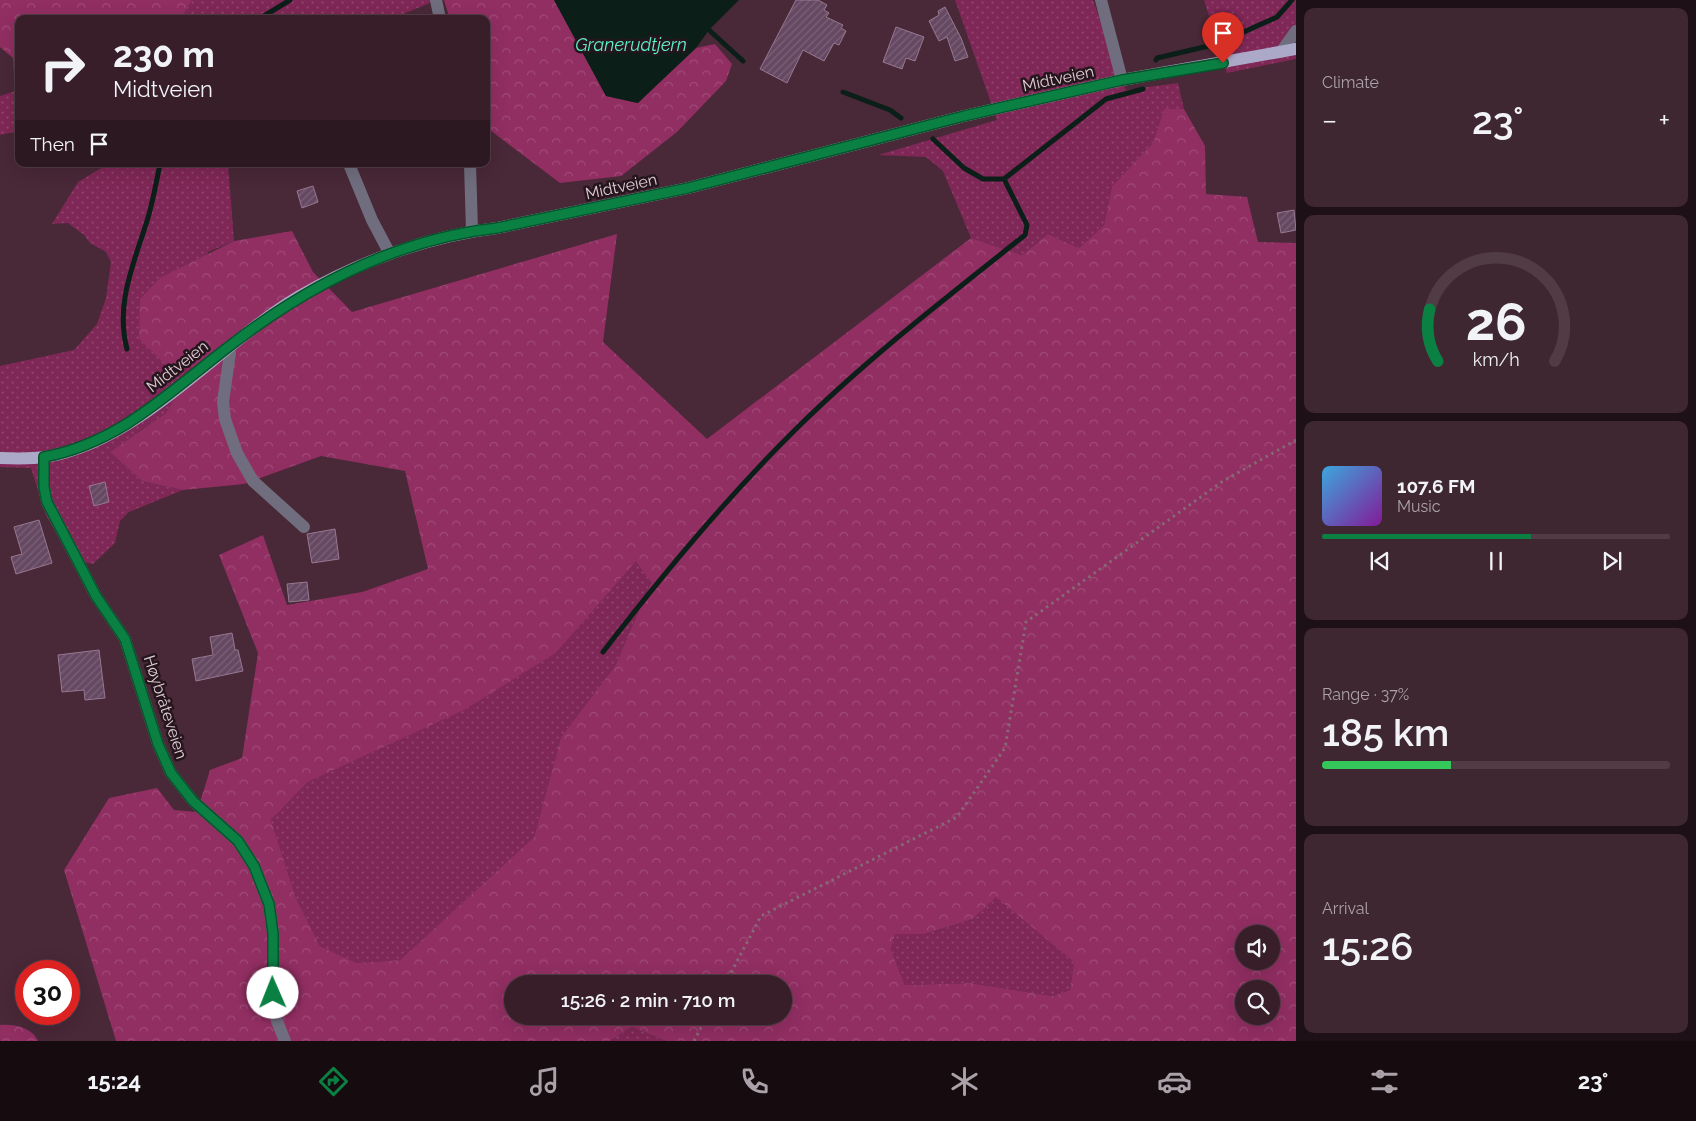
<!DOCTYPE html>
<html lang="en">
<head>
<meta charset="utf-8">
<style>
  :root { --surface:#371e29; --page:#3e2731; --text:#f1f3f6; --muted:#aaa2a8; --line:#513c46; --accent:#0b8043 }
  body { margin:0; font-family:Raleway,sans-serif; background:var(--page); color:var(--text); height:100vh; display:flex; flex-direction:column; font-size:19px; white-space:nowrap }
  * { box-sizing:border-box; margin:0 }
  p { font-size:16px; color:var(--muted) }
  .icon { flex:none; width:28px; height:28px; fill:none; stroke:currentColor; stroke-width:2; stroke-linecap:round; stroke-linejoin:round }
  .map { position:relative; flex:1; overflow:hidden }
  .drawer { display:flex; flex-direction:column; gap:8px; padding:8px; background:#1e1017; width:400px }
  .drawer>* { flex:none }
  .banner { position:absolute; left:15px; top:15px; width:475px; height:152px; border-radius:10px; box-shadow:0 5px 20px #0002,0 0 0 1px var(--line); background:#371e29; color:var(--text); overflow:hidden }
  .tools { position:absolute; left:1235px; top:925px; display:grid; gap:10px }
  .tools a { display:grid; place-items:center; width:45px; height:45px; border-radius:50%; background:var(--surface); box-shadow:0 5px 20px #0002,0 0 0 1px var(--line); font-size:25px }
  .speed { position:absolute; left:15px; top:960px; display:flex; gap:10px; font-size:25px; font-weight:700; text-align:center }
  .speed>* { display:grid; place-content:center; width:65px; height:65px; border-radius:50%; background:var(--surface); box-shadow:0 5px 20px #0002,0 0 0 1px var(--line); line-height:1 }
  .speed .limit { border:8px solid #d22; background:#fff; color:#111 }
  .pin { position:absolute; display:grid; place-items:center; width:42px; height:42px; color:#fff; margin:-51px -21px; border-radius:50% 50% 50% 0; rotate:-45deg; box-shadow:0 0 5px #0007 }
  .pin .icon { rotate:45deg }
  .me { position:absolute; width:55px; margin:-28px; rotate:359deg; stroke-linejoin:round; filter:drop-shadow(0 0 4px #0008) }
  .turn { display:flex; align-items:center; gap:18px; height:105px; padding:0 15px; font-size:22px }
  .turn .icon { width:65px; height:65px; stroke-width:2.5 }
  .turn b { display:block; font-size:35px; line-height:42px }
  .then { display:flex; align-items:center; height:48px; padding:0 15px; background:#0003; gap:10px; font-size:19px }
  .big { font-size:38px; font-weight:600; line-height:1.1 }
  .drawer .widget { flex:1; display:flex; flex-direction:column; justify-content:center; gap:8px; min-width:0; padding:0 18px; border-radius:10px; background:var(--page) }
  .drawer .dial { align-items:center; gap:0 }
  .dial svg { height:130px; overflow:visible; fill:none; stroke:var(--line); stroke-width:7; stroke-linecap:round; text-anchor:middle }
  .dial text { fill:var(--text); stroke:none }
  .song { display:flex; align-items:center; gap:15px }
  .cover { width:60px; height:60px; border-radius:8px; background:linear-gradient(135deg,hsl(200 70% 55%),hsl(290 70% 35%)) }
  .played { height:5px; border-radius:2px; background:linear-gradient(90deg,var(--accent) 60%,var(--line) 60%) }
  .keys { display:flex; justify-content:space-around; direction:ltr }
  .heat { display:flex; justify-content:space-between; align-items:center; font-size:28px; direction:ltr }
  .charge { height:8px; border-radius:4px; background:linear-gradient(90deg,#34c759 37%,var(--line) 0) }
  .trip { position:absolute; left:504px; top:975px; width:288px; height:50px; border-radius:25px; background:var(--surface); box-shadow:0 5px 20px #0002,0 0 0 1px var(--line); font-weight:600; line-height:50px; text-align:center }
  .dock { display:flex; height:80px; justify-content:space-around; align-items:center; background:#160c10; color:var(--muted) }
  .dock .icon { width:35px; height:35px }
  .dock .current { color:var(--accent) }
  .dock b { font-size:22px; color:var(--text) }
  main { display:flex; flex:1; min-height:0 }
  .map>svg:first-child { display:block }
  .grass { fill:url(#grass-dots) }
  .forest { fill:url(#forest-crowns); fill-rule:evenodd }
  .water { fill:#0b1e18 }
  .lines { fill:none; stroke-linecap:round; stroke-linejoin:round }
  .stream { stroke:#0b1e18; stroke-width:5 }
  .building { fill:url(#building-hatch); stroke:#977892 }
  .path { stroke:#856975; stroke-width:3; stroke-dasharray:2.5 4; stroke-linecap:butt }
  .minor { stroke:#706e7e; stroke-width:12 }
  .major { stroke:#aca8c7; stroke-width:12 }
  .route-casing { stroke:#07532c; stroke-width:12 }
  .route { stroke:#0b8043; stroke-width:9 }
  .labels { text-anchor:middle; stroke-width:5; stroke-linejoin:round; paint-order:stroke }
  .street-label { font-size:16px; fill:#e0cbd3; stroke:#25161d }
  .water-label { font-size:18px; font-style:italic; fill:#5df0c8; stroke:#25161d }
</style>
</head>
<body>
<main>
<div class="map">
<svg width="1296" height="1041" viewBox="0 0 1296 1041">
  <defs>
    <pattern id="grass-dots" width="8" height="8" patternUnits="userSpaceOnUse" patternTransform="scale(1.25)"><rect width="8" height="8" fill="#7f2756"/><path d="M2 2h.1M6 6h.1" fill="none" stroke="#91456d" stroke-width="1.8" stroke-linecap="round"/></pattern>
    <pattern id="forest-crowns" width="20" height="18" patternUnits="userSpaceOnUse" patternTransform="scale(1.25)"><rect width="20" height="18" fill="#912e62"/><path d="M2 6a3 3 0 1 1 6 0M12 15a3 3 0 1 1 6 0" fill="none" stroke="#a04b78"/></pattern>
    <pattern id="building-hatch" width="6" height="6" patternUnits="userSpaceOnUse" patternTransform="scale(1.25)"><rect width="6" height="6" fill="#654861"/><path d="M-1 1l2-2M0 6l6-6M5 7l2-2" fill="none" stroke="#7b6177"/></pattern>
  </defs>
  <rect width="100%" height="100%" fill="#492837"/>
  <path class="grass" d="M192 0H437L391 19H181Z
    M955 0H1093L1126 90 1178 83 1184 109H1164L1153 143 1112 186 1104 225 1079 248 1048 234 1022 255 971 238 943 171 926 157 878 155 997 120Z
    M1204 0H1296V59L1227 73Z
    M19 90V131L0 135V96Z
    M108 164H228L234 241 208 252 192 367 166 413 110 452 142 481 183 490 129 512 120 521 115 543 93 564 72 560 46 515 31 468 0 467V366L74 350 97 324 106 298 111 262 106 252 90 243 84 235 68 223 52 224 78 182Z
    M636 560 651 581 615 666 561 737 534 837 400 960 357 963 320 946 296 898 271 820 308 782 463 710 556 653Z
    M996 896 1074 962 1070 990 1053 996 970 983 905 985 891 950 895 934H926L973 919Z
    M632 1027 666 1041H609Z"/>
  <path class="forest" d="M0 0H192L181 19H19V90L15 93 13 58 0 47Z
    M444 0H554L606 96 637 103 696 48 715 44 732 64 726 81 677 132 621 176 560 183 486 127V19H450Z
    M1164 109H1184L1205 146 1206 194 1247 197 1258 242 1296 243V1041H666L632 1027 609 1041H116L64 870 109 798 157 788 174 810 197 812 210 770 242 758 258 653 219 555 263 535 287 605 362 592 428 569 405 471 321 456 244 484 183 490 142 481 110 452 166 413 192 367 167 366 139 339 140 299 160 278 234 241 292 231 313 272 352 312 617 234 603 342 707 439 971 238 1022 255 1048 234 1079 248 1104 225 1112 186 1153 143ZM636 561 651 582 615 666 561 737 534 837 400 960 357 963 320 946 296 898 271 820 308 782 464 710 556 653ZM996 897 1074 962 1070 990 1053 996 970 983 905 985 891 950 895 934H925L973 919ZM1244 934H1271V961H1244ZM512 984H782V1016H512ZM1244 989H1271V1016H1244Z
    M0 1025C13 1024 32 1027 38 1041H0Z"/>
  <path class="water" d="M554 0H739L709 30 696 48 638 103 606 96Z"/>
  <g class="lines">
    <path class="stream" d="M259 19 290 0
      M709 30 743 61
      M1156 60 1157 58 1217 44 1277 17 1292 0
      M843 92 890 110 901 118
      M933 139 964 168 983 179H1004L1106 99 1143 89
      M127 349C115 304 134 263 147 221 153 202 156 183 160 164
      M603 652C663 574 727 497 797 428 868 358 947 297 1025 235L1027 225 1004 179"/>
  </g>
  <path class="building" d="M796 0H818L827 5 824 10 829 13 826 17 843 25 841 28 846 31 839 45 834 43 824 61 803 50 787 83 760 69Z
    M945 7 961 38 968 57 955 61 947 37 939 41 929 21 939 15 938 11Z
    M896 27 924 37 915 61 906 58 902 69 883 62Z
    M313 186 318 202 302 208 297 191Z
    M1294 210 1296 230 1281 233 1277 213Z
    M105 482 109 502 94 506 89 486Z
    M39 520 52 563 16 574 11 557 22 554 14 527Z
    M335 529 339 559 312 563 307 534Z
    M307 582 309 600 289 602 287 584Z
    M232 633 235 650H238L243 671 196 681 192 659 213 655 210 637Z
    M99 650 105 698 85 700 84 690 62 692 58 655Z"/>
  <g class="lines">
    <path class="path" d="M725 984 761 916 957 817 1005 748 1026 622 1223 481 1296 440
      M694 1041 707 1016"/>
    <path class="minor" d="M436 0 440 19
      M1101 0 1122 80
      M1281 52 1296 31
      M349 164 372 220 390 254
      M470 164 472 231
      M228 347 230 353 223 402 225 419 237 453 253 481 304 527
      M44 457V487L47 502 96 596 125 639 158 744 171 773 193 801 238 841 254 866 269 904 273 933V1004L277 1021 285 1041"/>
    <path class="major" d="M0 458C23 459 45 459 67 452 151 428 223 342 298 297 358 262 428 236 497 228L688 188 964 116 1122 80 1296 49"/>
  </g>
  <g class="lines">
    <defs>
      <path id="route" d="M273 993V933L269 904 254 866 238 841 193 801 171 773 158 744 125 639 96 596 47 502 44 487V457C119 443 168 393 227 348 305 287 397 239 497 228L688 188 964 116 1122 80 1223 63"/>
    </defs>
    <use href="#route" class="route-casing"/>
    <use href="#route" class="route"/>
  </g>
  <g class="labels">
    <g class="street-label">
      <text transform="translate(1058 78) rotate(-12)" y="6">Midtveien</text>
      <text transform="translate(621 186) rotate(-12)" y="6">Midtveien</text>
      <text transform="translate(177 366) rotate(-38)" y="6">Midtveien</text>
      <text transform="translate(166 707) rotate(72)" y="6">Høybråteveien</text>
    </g>
    <g class="water-label">
      <text x="631" y="51">Granerudtjern</text>
    </g>
  </g>
</svg>
<div class="tools">
<a><svg class="icon" aria-label="sound" viewBox="0 0 24 24"><path d="M4 9h4l5-4v14l-5-4H4zM17 9q2 3 0 6"/></svg></a>
<a><svg class="icon" aria-label="search" viewBox="0 0 24 24"><circle cx="10" cy="10" r="6"/><path d="M15 15l6 6"/></svg></a>
</div>
<div class="speed"><div class="limit">30</div></div>
<div class="pin" style="left:1223px;top:63px;background:#d93025"><svg class="icon" aria-label="arrive" viewBox="0 0 24 24"><path d="M6 21V4h12l-3 4 3 4H6"/></svg></div>
<svg class="me" style="left:273px;top:993px" viewBox="-20 -20 40 40"><circle r="19" fill="#fff"/><path d="M0-13L10 11 0 6-10 11z" fill="#0b8043"/></svg>
<div class="trip">15:26 · 2 min · 710 m</div>
<div class="banner">
<div class="turn"><svg class="icon" aria-label="right" viewBox="0 0 24 24"><path d="M7 20v-9h11M14 6l5 5-5 5"/></svg><div><b>230 m</b>Midtveien</div></div>
<div class="then">Then<svg class="icon" aria-label="arrive" viewBox="0 0 24 24"><path d="M6 21V4h12l-3 4 3 4H6"/></svg></div>
</div>
</div>
<section class="drawer">
<div class="widget"><p>Climate</p>
<div class="heat"><a>−</a><b class="big">23°</b><a>+</a></div>
</div>
<div class="widget dial"><svg viewBox="0 0 100 80">
<path d="M14 69A42 42 0 1 1 86 69"/>
<path d="M14 69A42 42 0 0 1 9 37" stroke="#0b8043"/>
<text x="50" y="56" font-size="32" font-weight="700">26</text>
<text x="50" y="72" font-size="11">km/h</text>
</svg></div>
<div class="widget">
<div class="song"><i class="cover"></i><div><b>107.6 FM</b><p>Music</p></div></div>
<div class="played"></div>
<div class="keys"><svg class="icon" aria-label="previous" viewBox="0 0 24 24"><path d="M18 5L8 12l10 7zM5 5v14"/></svg><svg class="icon" aria-label="pause" viewBox="0 0 24 24"><path d="M8 5v14M16 5v14"/></svg><svg class="icon" aria-label="next" viewBox="0 0 24 24"><path d="M6 5l10 7-10 7zM19 5v14"/></svg></div>
</div>
<div class="widget"><p>Range · 37%</p><b class="big">185 km</b><div class="charge"></div></div>
<div class="widget"><p>Arrival</p><b class="big">15:26</b></div>
</section>
</main>
<nav class="dock">
<b>15:24</b>
<svg class="icon current" aria-label="directions" viewBox="0 0 24 24"><path d="M12 3l9 9-9 9-9-9zM9 14v-3h6M13 9l2 2-2 2"/></svg>
<svg class="icon" aria-label="music" viewBox="0 0 24 24"><path d="M9 18V5l10-2v13"/><circle cx="6" cy="18" r="3"/><circle cx="16" cy="16" r="3"/></svg>
<svg class="icon" aria-label="phone" viewBox="0 0 24 24"><path d="M5 4h4l2 5-3 2q2 4 5 5l2-3 5 2v4C11 20 4 13 5 4z"/></svg>
<svg class="icon" aria-label="climate" viewBox="0 0 24 24"><path d="M12 3v18M4 7l16 10M4 17L20 7"/></svg>
<svg class="icon" aria-label="car" viewBox="0 0 24 24"><path d="M5 17H2v-5l4-1 3-4h7l3 4 3 1v5h-3M9 17h6M6 11h13"/><circle cx="7" cy="17" r="2"/><circle cx="17" cy="17" r="2"/></svg>
<svg class="icon" aria-label="filters" viewBox="0 0 24 24"><path d="M4 7h16M4 17h16"/><circle cx="9" cy="7" r="2"/><circle cx="15" cy="17" r="2"/></svg>
<b>23°</b>
</nav>
</body>
</html>
